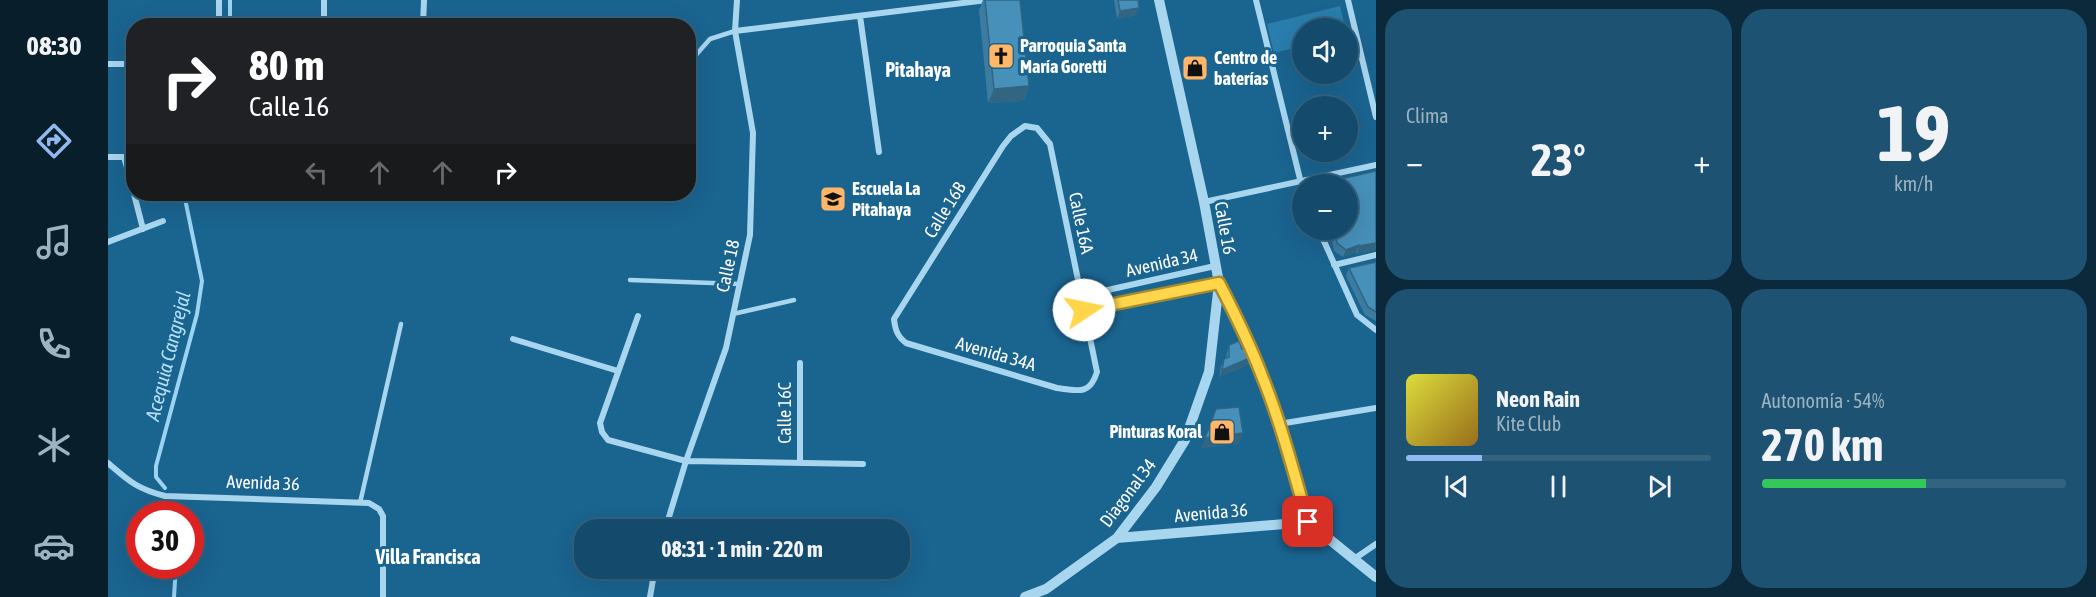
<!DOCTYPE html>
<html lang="es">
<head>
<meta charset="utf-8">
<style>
  :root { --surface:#144b6c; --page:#1d5272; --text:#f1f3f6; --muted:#9db3c2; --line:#33637f; --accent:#90b9f0 }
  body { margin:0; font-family:"Asap Condensed",sans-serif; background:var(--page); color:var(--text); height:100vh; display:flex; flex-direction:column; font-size:22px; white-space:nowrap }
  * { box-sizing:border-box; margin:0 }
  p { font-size:20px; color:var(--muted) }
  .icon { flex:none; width:33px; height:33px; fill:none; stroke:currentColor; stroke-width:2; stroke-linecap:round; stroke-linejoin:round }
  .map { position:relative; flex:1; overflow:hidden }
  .details { display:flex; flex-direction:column; gap:9px; padding:9px; background:#0b293b; width:720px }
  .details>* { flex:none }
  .top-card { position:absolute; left:18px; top:18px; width:570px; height:183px; border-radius:24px; box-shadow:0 6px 24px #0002,0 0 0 2px var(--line); background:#202124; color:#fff; overflow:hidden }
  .controls { position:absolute; left:1184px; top:18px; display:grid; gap:12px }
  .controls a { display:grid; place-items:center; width:66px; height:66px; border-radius:50%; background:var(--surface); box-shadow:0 6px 24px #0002,0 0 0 2px var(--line); font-size:30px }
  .speed { position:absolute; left:18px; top:501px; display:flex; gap:12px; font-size:30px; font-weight:700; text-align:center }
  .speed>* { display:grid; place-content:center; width:78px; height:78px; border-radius:50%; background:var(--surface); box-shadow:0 6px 24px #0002,0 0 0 2px var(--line); line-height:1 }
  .speed .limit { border:9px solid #d22; background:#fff; color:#111 }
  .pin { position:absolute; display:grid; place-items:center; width:51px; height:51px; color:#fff; margin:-26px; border-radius:12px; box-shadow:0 3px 9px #0006 }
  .me { position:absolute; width:66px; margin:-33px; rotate:79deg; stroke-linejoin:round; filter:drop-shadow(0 0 4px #0008) }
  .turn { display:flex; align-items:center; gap:21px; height:126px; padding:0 24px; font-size:27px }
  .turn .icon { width:78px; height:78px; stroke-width:2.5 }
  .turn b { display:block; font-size:42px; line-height:51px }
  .lanes { display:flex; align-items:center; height:57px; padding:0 24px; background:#0003; justify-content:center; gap:30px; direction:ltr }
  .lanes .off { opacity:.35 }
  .big { font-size:45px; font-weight:700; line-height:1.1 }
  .details .widget { flex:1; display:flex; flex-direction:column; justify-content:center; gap:9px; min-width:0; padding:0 21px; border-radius:24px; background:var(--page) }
  .details .dial { align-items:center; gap:0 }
  .dial b { font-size:78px; line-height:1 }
  .song { display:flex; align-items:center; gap:18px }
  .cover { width:72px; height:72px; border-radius:9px; background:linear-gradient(135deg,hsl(60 70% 55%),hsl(40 70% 35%)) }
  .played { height:6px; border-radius:3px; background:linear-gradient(90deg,var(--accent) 25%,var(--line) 25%) }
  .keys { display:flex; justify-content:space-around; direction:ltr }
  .heat { display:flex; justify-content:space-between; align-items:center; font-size:33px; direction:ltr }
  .charge { height:9px; border-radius:4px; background:linear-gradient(90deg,#34c759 54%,var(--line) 0) }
  .details .tiles { flex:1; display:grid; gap:9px; grid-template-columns:repeat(2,1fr) }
  .trip { position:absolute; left:466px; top:519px; width:336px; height:60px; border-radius:24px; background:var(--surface); box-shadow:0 6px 24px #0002,0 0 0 2px var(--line); font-weight:700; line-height:60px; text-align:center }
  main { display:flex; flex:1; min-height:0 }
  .dock { display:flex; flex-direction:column; width:108px; justify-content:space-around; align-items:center; background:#081e2b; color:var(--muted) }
  .dock .icon { width:42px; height:42px }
  .dock .active { color:var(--accent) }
  .dock b { font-size:27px; color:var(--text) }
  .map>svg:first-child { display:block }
  .green { fill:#297ead }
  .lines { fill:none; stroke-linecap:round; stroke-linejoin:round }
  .stream { stroke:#9bd3f1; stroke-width:4 }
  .service { stroke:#a8d6ef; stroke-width:4.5 }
  .minor { stroke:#a8d6ef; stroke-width:6 }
  .tertiary { stroke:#a8d6ef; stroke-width:10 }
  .wall { fill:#3c7ca0 }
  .shaded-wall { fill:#316582 }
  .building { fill:#4690ba; stroke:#316582; stroke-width:1.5 }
  .route-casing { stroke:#a68a30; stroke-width:15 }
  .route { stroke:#ffd54a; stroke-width:10 }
  .labels { text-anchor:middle; stroke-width:6; stroke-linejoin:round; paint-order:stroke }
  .poi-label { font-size:18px; font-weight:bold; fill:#fff; stroke:#1a6490; text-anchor:start }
  .street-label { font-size:18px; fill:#fff; stroke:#1a6490 }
  .neighbourhood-label { font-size:20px; font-weight:bold; fill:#fff; stroke:#1a6490 }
  .water-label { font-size:20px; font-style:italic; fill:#b4dff6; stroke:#1a6490 }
</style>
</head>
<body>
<main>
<nav class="dock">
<b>08:30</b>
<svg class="icon active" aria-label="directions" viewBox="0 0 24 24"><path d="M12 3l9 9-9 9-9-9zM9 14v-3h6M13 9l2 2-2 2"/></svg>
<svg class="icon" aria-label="music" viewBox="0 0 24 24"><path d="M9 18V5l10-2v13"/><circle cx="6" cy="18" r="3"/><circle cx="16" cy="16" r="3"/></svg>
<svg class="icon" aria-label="phone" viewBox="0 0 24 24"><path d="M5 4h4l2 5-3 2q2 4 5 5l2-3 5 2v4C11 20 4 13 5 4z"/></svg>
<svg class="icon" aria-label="climate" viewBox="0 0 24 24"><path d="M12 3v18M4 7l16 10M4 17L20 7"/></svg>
<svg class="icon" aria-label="car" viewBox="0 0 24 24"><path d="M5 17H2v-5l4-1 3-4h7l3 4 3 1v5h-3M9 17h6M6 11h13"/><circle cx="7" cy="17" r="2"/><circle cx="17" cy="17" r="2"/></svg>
</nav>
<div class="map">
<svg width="1268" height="597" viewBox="0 0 1268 597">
  <rect width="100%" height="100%" fill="#1a6490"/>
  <path class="green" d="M1232 6 1237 28H1194V46L1166 53 1159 24Z"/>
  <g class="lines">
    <path class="stream" d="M122 26V0
      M57 488 48 477V466L89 314 94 281 76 194
      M66 504 69 508 70 514
      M66 597 68 566"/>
    <path class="service" d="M580 64 602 39 627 31
      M522 280 631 284
      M625 314 686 300
      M252 503 293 324"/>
    <path class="minor" d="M111 0V26
      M216 0V26
      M1148 0 1194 187
      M1240 0 1268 117
      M752 16 771 152
      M315 26 316 0
      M627 31 879 0
      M0 64H26
      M917 126 929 128 942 144 989 372C982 395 970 391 949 388L798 343C789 336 787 329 786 319L895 146 903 136Z
      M0 157H26
      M16 157 26 192
      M26 194 35 229
      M1096 202 1268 165
      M1211 230 1249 315 1268 330
      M0 242 55 221
      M1226 265 1268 255
      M973 296 1107 266
      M976 311 1111 283
      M530 316 492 423 494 432 500 440 578 461 755 464
      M405 339 510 371
      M1171 424 1268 408
      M692 462V363
      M0 463C21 481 29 489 57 496L261 503 271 509 275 516V597
      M557 530 578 461 618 348 642 235 645 133 627 31 629 0
      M1246 559 1268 544
      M542 597 547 568"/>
    <path class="tertiary" d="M1051 0 1096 202 1111 283 1138 337 1155 376 1171 424 1200 522
      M1200 522 1268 577
      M1009 538 1200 522
      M917 597 938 589 1009 538 1048 487 1077 440 1101 372 1111 283"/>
  </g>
  <path class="wall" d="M875 0H912L921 86 916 101 880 103 871 10Z
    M1006 0H1030L1028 15 1009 19Z
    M1081 60 1095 69 1094 73 1083 75 1080 64Z
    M1220 230H1239L1268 250 1249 254 1248 252 1235 257 1226 251 1223 236Z
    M1268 262V321L1257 315 1238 276 1241 268Z
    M1121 345 1134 349 1144 357 1142 364 1111 377 1113 366 1116 359 1118 358 1119 352Z"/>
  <path class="shaded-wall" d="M1031 8 1028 15 1009 19 1012 11Z
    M1095 69 1094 73 1083 75 1084 71Z
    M921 86 916 101 880 103 886 89Z
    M1268 243V250L1249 254 1251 246Z
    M1251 245 1248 252 1235 257 1238 250Z
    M1144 357 1142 364 1111 377 1114 370Z
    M1135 433 1131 444 1093 449 1097 438Z"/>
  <path class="building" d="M877 0H912L921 86 886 89Z
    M1010 0H1030L1031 8 1012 11Z
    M1093 57 1095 69 1084 71 1081 60Z
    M1268 171V243L1251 246V245L1238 250 1229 243 1226 230H1239V184H1210Z
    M1268 262V312L1260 307 1241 268Z
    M1131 341 1134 349 1140 347 1144 357 1114 370 1116 359 1121 357V345Z
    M1131 407 1135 433 1097 438 1108 409Z"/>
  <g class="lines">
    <defs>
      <path id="route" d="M976 310 1111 283C1127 314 1142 344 1154 376 1173 423 1186 473 1200 522"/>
    </defs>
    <use href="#route" class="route-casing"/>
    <use href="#route" class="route"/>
  </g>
  <defs>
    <symbol id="church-square" viewBox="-11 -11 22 22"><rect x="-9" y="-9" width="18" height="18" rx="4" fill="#ffb666" stroke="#1a6490"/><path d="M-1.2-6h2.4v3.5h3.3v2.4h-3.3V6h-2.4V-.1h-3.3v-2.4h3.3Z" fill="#111"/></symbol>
    <symbol id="shop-square" viewBox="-11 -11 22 22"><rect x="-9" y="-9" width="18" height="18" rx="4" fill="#ffb666" stroke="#1a6490"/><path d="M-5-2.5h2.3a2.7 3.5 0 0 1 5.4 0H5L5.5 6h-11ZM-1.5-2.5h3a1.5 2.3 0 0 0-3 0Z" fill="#111"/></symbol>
    <symbol id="school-square" viewBox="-11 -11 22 22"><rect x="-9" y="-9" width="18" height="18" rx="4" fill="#ffb666" stroke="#1a6490"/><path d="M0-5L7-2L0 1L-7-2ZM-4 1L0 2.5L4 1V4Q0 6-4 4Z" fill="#111"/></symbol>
  </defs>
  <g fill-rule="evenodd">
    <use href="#church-square" x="878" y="41" width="30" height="30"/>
    <use href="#shop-square" x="1072" y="53" width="30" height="30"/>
    <use href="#school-square" x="710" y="184" width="30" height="30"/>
    <use href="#shop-square" x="1099" y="417" width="30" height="30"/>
  </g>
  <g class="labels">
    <g class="poi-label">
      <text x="912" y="52">Parroquia Santa<tspan x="912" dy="21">María Goretti</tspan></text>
      <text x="1106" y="64">Centro de<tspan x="1106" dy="21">baterías</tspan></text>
      <text x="744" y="195">Escuela La<tspan x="744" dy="21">Pitahaya</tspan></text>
      <text x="1094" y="438" text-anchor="end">Pinturas Koral</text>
    </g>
    <g class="street-label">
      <text transform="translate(837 210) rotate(-58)" y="6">Calle 16B</text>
      <text transform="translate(973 223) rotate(78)" y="6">Calle 16A</text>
      <text transform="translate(1117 228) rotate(80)" y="6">Calle 16</text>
      <text transform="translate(1054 263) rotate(-13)" y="6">Avenida 34</text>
      <text transform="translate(620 266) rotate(-78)" y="6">Calle 18</text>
      <text transform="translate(888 354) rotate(16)" y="6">Avenida 34A</text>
      <text transform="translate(677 413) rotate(-90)" y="6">Calle 16C</text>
      <text transform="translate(155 483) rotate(2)" y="6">Avenida 36</text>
      <text transform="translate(1020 493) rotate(-53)" y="6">Diagonal 34</text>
      <text transform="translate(1103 513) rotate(-5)" y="6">Avenida 36</text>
    </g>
    <g class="neighbourhood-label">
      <text x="810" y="77">Pitahaya</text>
      <text x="320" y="564">Villa Francisca</text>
    </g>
    <g class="water-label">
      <text transform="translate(60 356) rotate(-76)" y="7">Acequia Cangrejal</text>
    </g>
  </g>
</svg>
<div class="controls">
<a><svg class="icon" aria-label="sound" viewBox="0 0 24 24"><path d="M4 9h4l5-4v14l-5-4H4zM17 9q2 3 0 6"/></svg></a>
<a>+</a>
<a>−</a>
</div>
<div class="speed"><div class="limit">30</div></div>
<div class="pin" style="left:1200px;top:522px;background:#d93025"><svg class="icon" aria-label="arrive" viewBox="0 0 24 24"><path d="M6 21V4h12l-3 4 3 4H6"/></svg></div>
<svg class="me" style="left:976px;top:310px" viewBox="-20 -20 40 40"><circle r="19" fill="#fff"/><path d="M0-13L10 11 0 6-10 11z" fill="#ffd54a"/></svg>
<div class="trip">08:31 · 1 min · 220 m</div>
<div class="top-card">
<div class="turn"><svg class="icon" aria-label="right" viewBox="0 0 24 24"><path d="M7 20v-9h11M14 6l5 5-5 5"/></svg><div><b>80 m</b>Calle 16</div></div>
<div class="lanes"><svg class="icon off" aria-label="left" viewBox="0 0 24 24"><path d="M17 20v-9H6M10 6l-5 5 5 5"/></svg><svg class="icon off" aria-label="ahead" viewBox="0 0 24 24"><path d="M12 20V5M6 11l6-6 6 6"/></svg><svg class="icon off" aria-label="ahead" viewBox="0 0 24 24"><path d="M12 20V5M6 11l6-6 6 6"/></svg><svg class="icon" aria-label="right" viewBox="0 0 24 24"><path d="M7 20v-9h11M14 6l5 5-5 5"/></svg></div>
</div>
</div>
<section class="details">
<div class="tiles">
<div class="widget"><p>Clima</p>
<div class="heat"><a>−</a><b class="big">23°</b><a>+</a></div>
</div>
<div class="widget dial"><b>19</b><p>km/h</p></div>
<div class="widget">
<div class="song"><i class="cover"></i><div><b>Neon Rain</b><p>Kite Club</p></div></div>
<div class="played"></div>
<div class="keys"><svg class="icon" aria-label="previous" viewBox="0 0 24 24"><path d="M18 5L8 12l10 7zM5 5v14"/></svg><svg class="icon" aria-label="pause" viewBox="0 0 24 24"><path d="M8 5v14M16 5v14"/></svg><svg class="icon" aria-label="next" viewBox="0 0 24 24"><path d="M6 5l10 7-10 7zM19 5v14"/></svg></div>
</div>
<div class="widget"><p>Autonomía · 54%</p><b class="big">270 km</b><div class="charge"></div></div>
</div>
</section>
</main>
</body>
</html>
